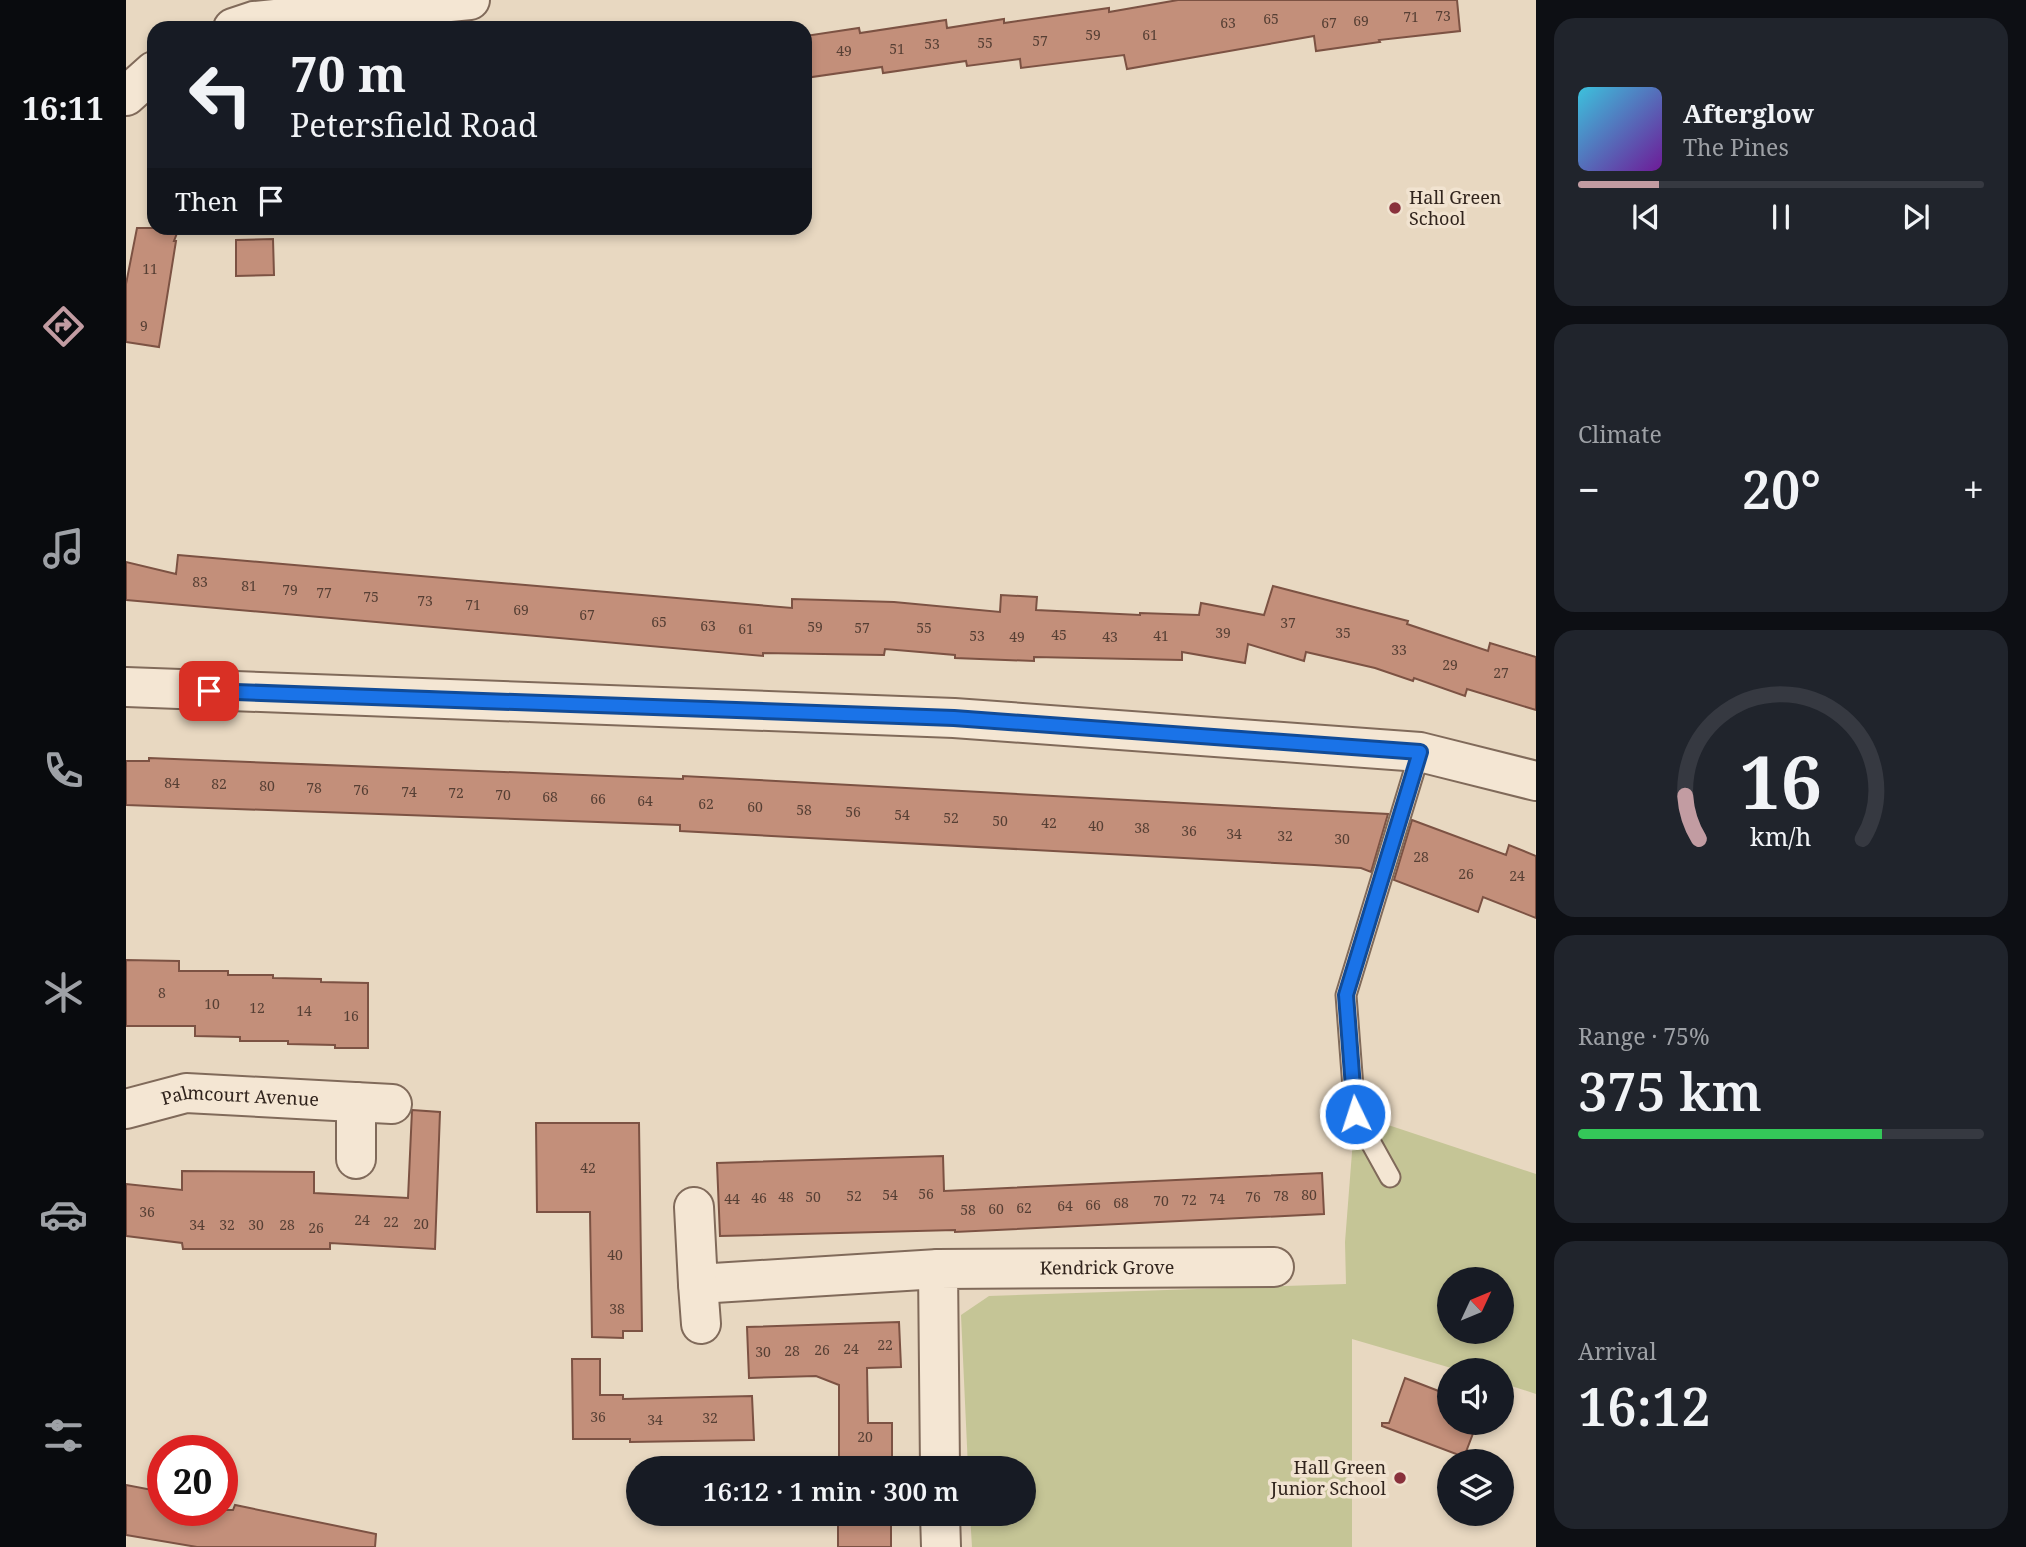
<!DOCTYPE html>
<html lang="en">
<head>
<meta charset="utf-8">
<style>
  :root { --surface:#171b24; --page:#20242c; --text:#f1f3f6; --muted:#9ea1a6; --line:#363941; --accent:#c29ca2 }
  body { margin:0; font-family:"Noto Serif",serif; background:var(--page); color:var(--text); height:100vh; display:flex; flex-direction:column; font-size:26px; white-space:nowrap }
  * { box-sizing:border-box; margin:0 }
  p { font-size:23px; color:var(--muted) }
  .icon { flex:none; width:38px; height:38px; fill:none; stroke:currentColor; stroke-width:2; stroke-linecap:round; stroke-linejoin:round }
  .map { position:relative; flex:1; overflow:hidden }
  .side { display:flex; flex-direction:column; gap:18px; padding:18px; background:#0d0f14; width:490px }
  .side>* { flex:none }
  .top-card { position:absolute; left:21px; top:21px; width:665px; height:214px; border-radius:21px; box-shadow:0 4px 10px #0003; background:#171b24; color:var(--text); overflow:hidden }
  .needle { width:46px; rotate:46deg }
  .fabs { position:absolute; left:1311px; top:1267px; display:grid; gap:14px }
  .fabs a { display:grid; place-items:center; width:77px; height:77px; border-radius:50%; background:var(--surface); box-shadow:0 4px 10px #0003; font-size:35px }
  .speed { position:absolute; left:21px; top:1435px; display:flex; gap:14px; font-size:35px; font-weight:700; text-align:center }
  .speed>* { display:grid; place-content:center; width:91px; height:91px; border-radius:50%; background:var(--surface); box-shadow:0 4px 10px #0003; line-height:1 }
  .speed .limit { border:10px solid #d22; background:#fff; color:#111 }
  .pin { position:absolute; display:grid; place-items:center; width:60px; height:60px; color:#fff; margin:-30px; border-radius:14px; box-shadow:0 4px 10px #0006 }
  .me { position:absolute; width:77px; margin:-38px; rotate:356deg; stroke-linejoin:round; filter:drop-shadow(0 0 5px #0008) }
  .turn { display:flex; align-items:center; gap:24px; height:147px; padding:0 28px; font-size:32px }
  .turn .icon { width:91px; height:91px; stroke-width:2.5 }
  .turn b { display:block; font-size:49px; line-height:60px }
  .then { display:flex; align-items:center; height:66px; padding:0 28px; background:#0003; gap:14px; font-size:26px }
  .big { font-size:52px; font-weight:600; line-height:1.1 }
  .side .card { flex:1; display:flex; flex-direction:column; justify-content:center; gap:10px; min-width:0; padding:0 24px; border-radius:21px; background:var(--page) }
  .side .dial { align-items:center; gap:0 }
  .dial svg { height:182px; overflow:visible; fill:none; stroke:var(--line); stroke-width:7; stroke-linecap:round; text-anchor:middle }
  .dial text { fill:var(--text); stroke:none }
  .song { display:flex; align-items:center; gap:21px }
  .cover { width:84px; height:84px; border-radius:10px; background:linear-gradient(135deg,hsl(190 70% 55%),hsl(280 70% 35%)) }
  .played { height:7px; border-radius:4px; background:linear-gradient(90deg,var(--accent) 20%,var(--line) 20%) }
  .keys { display:flex; justify-content:space-around; direction:ltr }
  .heat { display:flex; justify-content:space-between; align-items:center; font-size:38px; direction:ltr }
  .charge { height:10px; border-radius:5px; background:linear-gradient(90deg,#34c759 75%,var(--line) 0) }
  .trip { position:absolute; left:500px; top:1456px; width:410px; height:70px; border-radius:35px; background:var(--surface); box-shadow:0 4px 10px #0003; font-weight:600; line-height:70px; text-align:center }
  main { display:flex; flex:1; min-height:0 }
  .dock { display:flex; flex-direction:column; width:126px; justify-content:space-around; align-items:center; background:#090b0e; color:var(--muted) }
  .dock .icon { width:49px; height:49px }
  .dock .on { color:var(--accent) }
  .dock b { font-size:32px; color:var(--text) }
  .map>svg:first-child { display:block }
  .green { fill:#c5c596; fill-rule:evenodd }
  .building { fill:#c38f7a; stroke:#7c5243; stroke-width:2 }
  .lines { fill:none; stroke-linecap:round; stroke-linejoin:round }
  .service-casing { stroke:#806a5a; stroke-width:23 }
  .minor-casing { stroke:#806a5a; stroke-width:42 }
  .service { stroke:#f4e6d3; stroke-width:19 }
  .minor { stroke:#f4e6d3; stroke-width:38 }
  .route-casing { stroke:#114b97; stroke-width:18 }
  .route { stroke:#1a73e8; stroke-width:12 }
  .poi-dot { fill:#89313c; stroke:#f1e3d0; stroke-width:2.5 }
  .labels { text-anchor:middle; stroke-width:7; stroke-linejoin:round; paint-order:stroke }
  .number-label { font-size:14px; fill:#563f34 }
  .poi-label { font-size:18px; fill:#31241d; stroke:#f1e3d0; text-anchor:start }
  .street-label { font-size:18px; fill:#31241d; stroke:#f1e3d0 }
</style>
</head>
<body>
<main>
<nav class="dock">
<b>16:11</b>
<svg class="icon on" aria-label="directions" viewBox="0 0 24 24"><path d="M12 3l9 9-9 9-9-9zM9 14v-3h6M13 9l2 2-2 2"/></svg>
<svg class="icon" aria-label="music" viewBox="0 0 24 24"><path d="M9 18V5l10-2v13"/><circle cx="6" cy="18" r="3"/><circle cx="16" cy="16" r="3"/></svg>
<svg class="icon" aria-label="phone" viewBox="0 0 24 24"><path d="M5 4h4l2 5-3 2q2 4 5 5l2-3 5 2v4C11 20 4 13 5 4z"/></svg>
<svg class="icon" aria-label="climate" viewBox="0 0 24 24"><path d="M12 3v18M4 7l16 10M4 17L20 7"/></svg>
<svg class="icon" aria-label="car" viewBox="0 0 24 24"><path d="M5 17H2v-5l4-1 3-4h7l3 4 3 1v5h-3M9 17h6M6 11h13"/><circle cx="7" cy="17" r="2"/><circle cx="17" cy="17" r="2"/></svg>
<svg class="icon" aria-label="filters" viewBox="0 0 24 24"><path d="M4 7h16M4 17h16"/><circle cx="9" cy="7" r="2"/><circle cx="15" cy="17" r="2"/></svg>
</nav>
<div class="map">
<svg width="1410" height="1547" viewBox="0 0 1410 1547">
  <rect width="100%" height="100%" fill="#e8d8c1"/>
  <path class="green" d="M1229 1114 1410 1174V1394L1376 1383V1370H1332L1226 1339V1547H846L844 1514H898V1468H842L835 1315 863 1296 1220 1284 1219 1242ZM1323 1279H1376V1332H1323Z"/>
  <path class="building" d="M1052 0H1331L1334 31 1253 40 1254 42 1190 51 1188 36 1001 69 998 55 895 68 894 59 841 66 840 61 757 73 756 67 679 78V36L733 28 734 33 820 20 821 28 878 19V23L983 8V12Z
    M11 228H53L48 241H50L33 347 0 342V284Z
    M147 239 148 275 110 276V240Z
    M52 555 666 608V599L768 602 874 612 875 595 911 597 910 610 1014 615V613L1073 615 1075 603 1138 615 1147 586 1282 621 1281 624 1362 651 1364 643 1410 657V710L1341 689 1339 696 1288 678 1287 681 1249 668 1180 652 1178 661 1122 644 1119 663 1056 652V660L908 657V661L829 658V655L759 649 758 655 637 653V656L0 600V562L50 574Z
    M23 758 557 779V776L1262 814 1245 872 1235 868 1188 865 554 831V825L0 805V761H23Z
    M1286 820 1380 855 1383 845 1410 856V918L1357 897 1352 912 1268 880Z
    M0 960 53 961V971H102V975H147V978L195 979V982L242 983V1048H209V1045L162 1044V1041H114V1037L69 1036V1026H0Z
    M286 1110 314 1112 309 1249 204 1243V1249H57L56 1243 0 1236V1184L56 1190V1171L188 1172V1193L282 1198Z
    M410 1123H513L516 1331H497V1338L466 1337 464 1212H411Z
    M817 1156 818 1191 1196 1173 1198 1214 829 1232V1230L594 1236 591 1163Z
    M773 1322 775 1367 741 1368 742 1423H766V1468H713V1385L690 1376 623 1378 621 1327Z
    M446 1359H474V1395H497V1399L626 1396 628 1440 504 1442V1439H447Z
    M1279 1378 1323 1395V1423H1351L1338 1457 1256 1426V1423H1263Z
    M0 1485 37 1492V1510H107L109 1505 250 1534 249 1547H71L0 1535Z
    M712 1514H765V1547H712Z"/>
  <g class="lines">
    <defs>
      <path id="service" d="M1264 1177 1229 1114 1220 995 1294 752"/>
      <g id="minor">
        <path d="M107 28 128 21 344 0"/>
        <path d="M0 96 28 71"/>
        <path d="M0 687 828 718 1294 752 1410 781"/>
        <path id="s1" d="M0 1109 60 1093 266 1104"/>
        <path d="M230 1159V1102"/>
        <path d="M568 1207 572 1284 812 1269"/>
        <path d="M572 1284 575 1324"/>
        <path id="s2" d="M814 1468 812 1269 1148 1267"/>
        <path d="M814 1514 815 1547"/>
      </g>
    </defs>
    <use href="#service" class="service-casing"/>
    <use href="#minor" class="minor-casing"/>
    <use href="#service" class="service"/>
    <use href="#minor" class="minor"/>
  </g>
  <g class="lines">
    <defs>
      <path id="route" d="M83 691 828 718 1294 752 1220 995 1229 1114"/>
    </defs>
    <use href="#route" class="route-casing"/>
    <use href="#route" class="route"/>
  </g>
  <g class="poi-dot">
    <circle cx="1269" cy="208" r="7"/>
    <circle cx="1274" cy="1478" r="7"/>
  </g>
  <g class="labels">
    <g class="number-label">
      <text x="1317" y="21">73</text>
      <text x="1285" y="22">71</text>
      <text x="1145" y="24">65</text>
      <text x="1235" y="26">69</text>
      <text x="1102" y="28">63</text>
      <text x="1203" y="28">67</text>
      <text x="967" y="40">59</text>
      <text x="1024" y="40">61</text>
      <text x="914" y="46">57</text>
      <text x="859" y="48">55</text>
      <text x="806" y="49">53</text>
      <text x="771" y="54">51</text>
      <text x="718" y="56">49</text>
      <text x="24" y="274">11</text>
      <text x="18" y="331">9</text>
      <text x="74" y="587">83</text>
      <text x="123" y="591">81</text>
      <text x="164" y="595">79</text>
      <text x="198" y="598">77</text>
      <text x="245" y="602">75</text>
      <text x="299" y="606">73</text>
      <text x="347" y="610">71</text>
      <text x="395" y="615">69</text>
      <text x="461" y="620">67</text>
      <text x="533" y="627">65</text>
      <text x="1162" y="628">37</text>
      <text x="582" y="631">63</text>
      <text x="689" y="632">59</text>
      <text x="736" y="633">57</text>
      <text x="798" y="633">55</text>
      <text x="620" y="634">61</text>
      <text x="1097" y="638">39</text>
      <text x="1217" y="638">35</text>
      <text x="933" y="640">45</text>
      <text x="851" y="641">53</text>
      <text x="1035" y="641">41</text>
      <text x="891" y="642">49</text>
      <text x="984" y="642">43</text>
      <text x="1273" y="655">33</text>
      <text x="1324" y="670">29</text>
      <text x="1375" y="678">27</text>
      <text x="46" y="788">84</text>
      <text x="93" y="789">82</text>
      <text x="141" y="791">80</text>
      <text x="188" y="793">78</text>
      <text x="235" y="795">76</text>
      <text x="283" y="797">74</text>
      <text x="330" y="798">72</text>
      <text x="377" y="800">70</text>
      <text x="424" y="802">68</text>
      <text x="472" y="804">66</text>
      <text x="519" y="806">64</text>
      <text x="580" y="809">62</text>
      <text x="629" y="812">60</text>
      <text x="678" y="815">58</text>
      <text x="727" y="817">56</text>
      <text x="776" y="820">54</text>
      <text x="825" y="823">52</text>
      <text x="874" y="826">50</text>
      <text x="923" y="828">42</text>
      <text x="970" y="831">40</text>
      <text x="1016" y="833">38</text>
      <text x="1063" y="836">36</text>
      <text x="1108" y="839">34</text>
      <text x="1159" y="841">32</text>
      <text x="1216" y="844">30</text>
      <text x="1295" y="862">28</text>
      <text x="1340" y="879">26</text>
      <text x="1391" y="881">24</text>
      <text x="36" y="998">8</text>
      <text x="86" y="1009">10</text>
      <text x="131" y="1013">12</text>
      <text x="178" y="1016">14</text>
      <text x="225" y="1021">16</text>
      <text x="462" y="1173">42</text>
      <text x="800" y="1199">56</text>
      <text x="764" y="1200">54</text>
      <text x="1183" y="1200">80</text>
      <text x="728" y="1201">52</text>
      <text x="1155" y="1201">78</text>
      <text x="660" y="1202">48</text>
      <text x="687" y="1202">50</text>
      <text x="1127" y="1202">76</text>
      <text x="633" y="1203">46</text>
      <text x="606" y="1204">44</text>
      <text x="1091" y="1204">74</text>
      <text x="1063" y="1205">72</text>
      <text x="1035" y="1206">70</text>
      <text x="995" y="1208">68</text>
      <text x="967" y="1210">66</text>
      <text x="939" y="1211">64</text>
      <text x="898" y="1213">62</text>
      <text x="870" y="1214">60</text>
      <text x="842" y="1215">58</text>
      <text x="21" y="1217">36</text>
      <text x="236" y="1225">24</text>
      <text x="265" y="1227">22</text>
      <text x="295" y="1229">20</text>
      <text x="71" y="1230">34</text>
      <text x="101" y="1230">32</text>
      <text x="130" y="1230">30</text>
      <text x="161" y="1230">28</text>
      <text x="190" y="1233">26</text>
      <text x="489" y="1260">40</text>
      <text x="491" y="1314">38</text>
      <text x="759" y="1350">22</text>
      <text x="725" y="1354">24</text>
      <text x="696" y="1355">26</text>
      <text x="666" y="1356">28</text>
      <text x="637" y="1357">30</text>
      <text x="472" y="1422">36</text>
      <text x="584" y="1423">32</text>
      <text x="529" y="1425">34</text>
      <text x="739" y="1442">20</text>
    </g>
    <g class="poi-label">
      <text x="1283" y="204">Hall Green<tspan x="1283" dy="21">School</tspan></text>
      <text x="1260" y="1474" text-anchor="end">Hall Green<tspan x="1260" dy="21">Junior School</tspan></text>
    </g>
    <g class="street-label">
      <text dy="6" stroke="none"><textPath href="#s1" startOffset="116">Palmcourt Avenue</textPath></text>
      <text dy="6" stroke="none"><textPath href="#s2" startOffset="368">Kendrick Grove</textPath></text>
    </g>
  </g>
</svg>
<div class="fabs">
<a><svg class="needle" viewBox="-14 -14 28 28"><path d="M0-13l5 13h-10z" fill="#e53935"/><path d="M0 13l5-13h-10z" fill="#9ea1a6"/></svg></a>
<a><svg class="icon" aria-label="sound" viewBox="0 0 24 24"><path d="M4 9h4l5-4v14l-5-4H4zM17 9q2 3 0 6"/></svg></a>
<a><svg class="icon" aria-label="layers" viewBox="0 0 24 24"><path d="M12 4l9 5-9 5-9-5zM3 14l9 5 9-5"/></svg></a>
</div>
<div class="speed"><div class="limit">20</div></div>
<div class="pin" style="left:83px;top:691px;background:#d93025"><svg class="icon" aria-label="arrive" viewBox="0 0 24 24"><path d="M6 21V4h12l-3 4 3 4H6"/></svg></div>
<svg class="me" style="left:1229px;top:1114px" viewBox="-20 -20 40 40"><circle r="17" fill="#1a73e8" stroke="#fff" stroke-width="3"/><path d="M0-11L8 9 0 5-8 9z" fill="#fff"/></svg>
<div class="trip">16:12 · 1 min · 300 m</div>
<div class="top-card">
<div class="turn"><svg class="icon" aria-label="left" viewBox="0 0 24 24"><path d="M17 20v-9H6M10 6l-5 5 5 5"/></svg><div><b>70 m</b>Petersfield Road</div></div>
<div class="then">Then<svg class="icon" aria-label="arrive" viewBox="0 0 24 24"><path d="M6 21V4h12l-3 4 3 4H6"/></svg></div>
</div>
</div>
<section class="side">
<div class="card">
<div class="song"><i class="cover"></i><div><b>Afterglow</b><p>The Pines</p></div></div>
<div class="played"></div>
<div class="keys"><svg class="icon" aria-label="previous" viewBox="0 0 24 24"><path d="M18 5L8 12l10 7zM5 5v14"/></svg><svg class="icon" aria-label="pause" viewBox="0 0 24 24"><path d="M8 5v14M16 5v14"/></svg><svg class="icon" aria-label="next" viewBox="0 0 24 24"><path d="M6 5l10 7-10 7zM19 5v14"/></svg></div>
</div>
<div class="card"><p>Climate</p>
<div class="heat"><a>−</a><b class="big">20°</b><a>+</a></div>
</div>
<div class="card dial"><svg viewBox="0 0 100 80">
<path d="M14 69A42 42 0 1 1 86 69"/>
<path d="M14 69A42 42 0 0 1 8 50" stroke="#c29ca2"/>
<text x="50" y="56" font-size="32" font-weight="700">16</text>
<text x="50" y="72" font-size="11">km/h</text>
</svg></div>
<div class="card"><p>Range · 75%</p><b class="big">375 km</b><div class="charge"></div></div>
<div class="card"><p>Arrival</p><b class="big">16:12</b></div>
</section>
</main>
</body>
</html>
